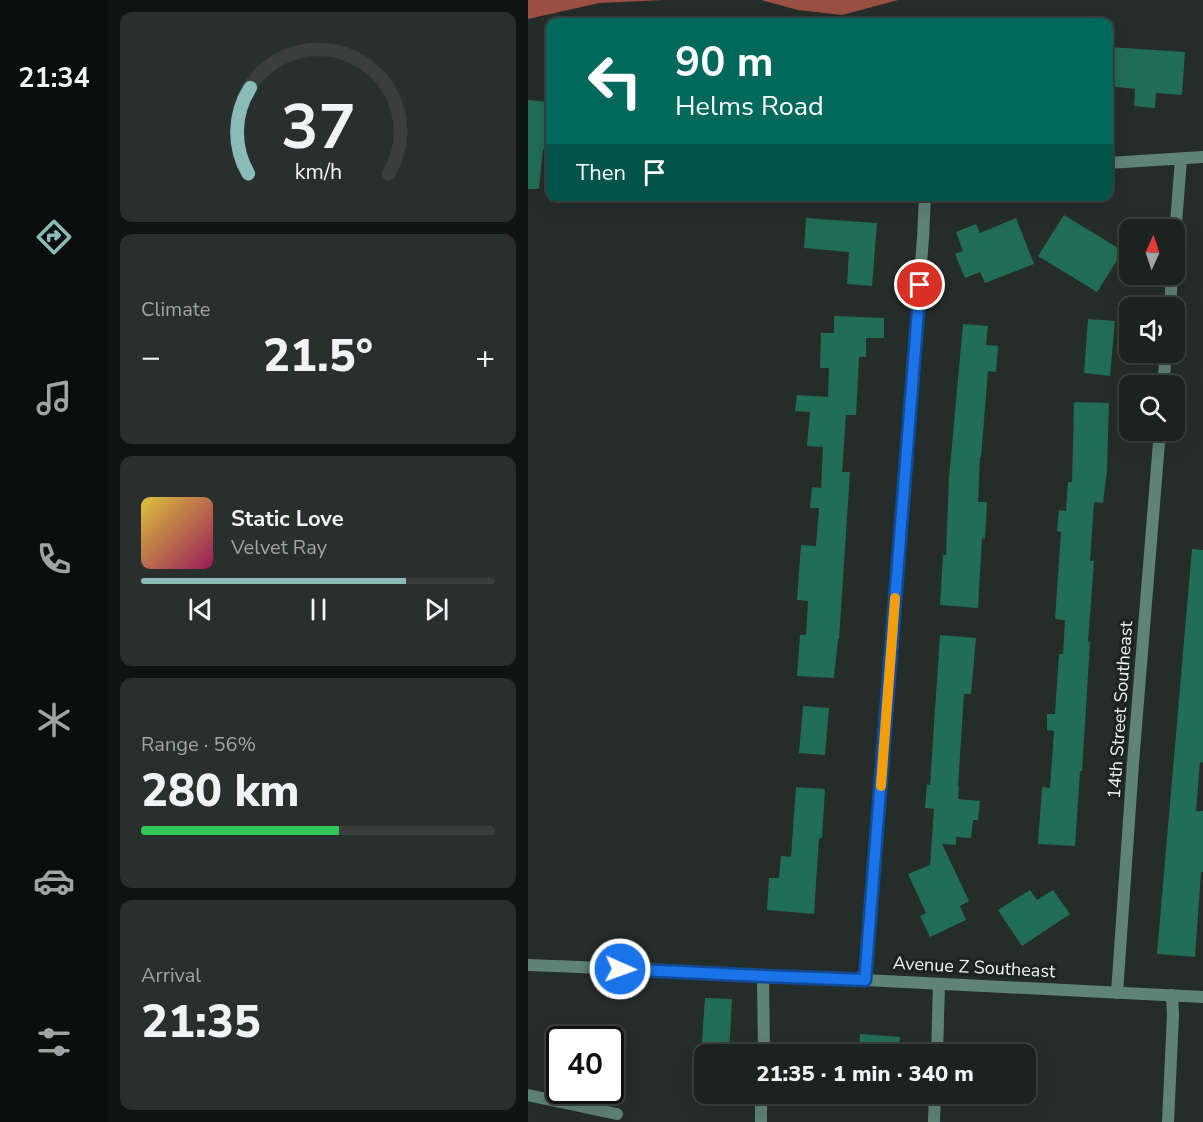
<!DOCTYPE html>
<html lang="en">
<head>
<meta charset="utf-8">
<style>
  :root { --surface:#1c2220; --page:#292f2d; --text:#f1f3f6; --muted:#a0a4a5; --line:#3a3f3e; --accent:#8bbbb9 }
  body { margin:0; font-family:"Nunito Sans",sans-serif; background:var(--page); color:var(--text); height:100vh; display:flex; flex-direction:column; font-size:22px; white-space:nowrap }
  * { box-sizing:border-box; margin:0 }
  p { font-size:20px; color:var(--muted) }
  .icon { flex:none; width:33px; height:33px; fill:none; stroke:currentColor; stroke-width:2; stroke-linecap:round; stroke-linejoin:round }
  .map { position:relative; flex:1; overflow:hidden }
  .drawer { display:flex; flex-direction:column; gap:12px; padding:12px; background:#0f1312; width:420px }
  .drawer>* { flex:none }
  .guide { position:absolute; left:18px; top:18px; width:567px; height:183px; border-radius:12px; box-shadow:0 6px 24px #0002,0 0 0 2px var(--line); background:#00695c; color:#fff; overflow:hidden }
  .needle { width:39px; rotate:3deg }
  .fabs { position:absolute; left:591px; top:219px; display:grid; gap:12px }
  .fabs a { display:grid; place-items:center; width:66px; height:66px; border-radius:12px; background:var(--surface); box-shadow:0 6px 24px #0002,0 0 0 2px var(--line); font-size:30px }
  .speed { position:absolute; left:18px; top:1026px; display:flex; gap:12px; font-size:30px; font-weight:700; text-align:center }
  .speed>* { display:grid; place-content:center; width:78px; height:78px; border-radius:50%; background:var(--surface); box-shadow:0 6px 24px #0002,0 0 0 2px var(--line); line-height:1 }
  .speed .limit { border:3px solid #111; border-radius:9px; background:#fff; color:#111 }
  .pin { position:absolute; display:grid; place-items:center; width:51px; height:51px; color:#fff; margin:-26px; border:3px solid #fff; border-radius:50%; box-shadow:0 2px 6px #0007 }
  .me { position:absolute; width:66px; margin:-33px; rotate:92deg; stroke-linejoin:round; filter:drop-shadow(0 0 4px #0008) }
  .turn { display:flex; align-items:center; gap:21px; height:126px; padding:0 30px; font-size:27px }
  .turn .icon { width:78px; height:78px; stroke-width:2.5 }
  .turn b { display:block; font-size:42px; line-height:51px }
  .then { display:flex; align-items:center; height:57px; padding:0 30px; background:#0003; gap:12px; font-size:22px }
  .big { font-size:45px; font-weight:800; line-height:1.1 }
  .drawer .card { flex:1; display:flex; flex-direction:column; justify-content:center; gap:9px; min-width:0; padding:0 21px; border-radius:12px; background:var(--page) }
  .drawer .dial { align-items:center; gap:0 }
  .dial svg { height:156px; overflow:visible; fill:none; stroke:var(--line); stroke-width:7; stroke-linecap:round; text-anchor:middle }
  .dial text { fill:var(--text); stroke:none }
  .song { display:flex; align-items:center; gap:18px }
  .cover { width:72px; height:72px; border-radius:9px; background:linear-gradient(135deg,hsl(50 70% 55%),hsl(330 70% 35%)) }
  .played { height:6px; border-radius:3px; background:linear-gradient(90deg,var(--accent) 75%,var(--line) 75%) }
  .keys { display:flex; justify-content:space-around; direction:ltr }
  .heat { display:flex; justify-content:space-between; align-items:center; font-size:33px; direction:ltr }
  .charge { height:9px; border-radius:4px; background:linear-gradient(90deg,#34c759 56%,var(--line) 0) }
  .trip { position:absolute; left:166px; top:1044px; width:342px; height:60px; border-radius:12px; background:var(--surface); box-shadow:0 6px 24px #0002,0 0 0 2px var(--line); font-weight:800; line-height:60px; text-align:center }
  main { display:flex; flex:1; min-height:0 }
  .tab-bar { display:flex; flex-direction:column; width:108px; justify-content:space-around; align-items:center; background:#0b0e0d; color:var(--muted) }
  .tab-bar .icon { width:42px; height:42px }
  .tab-bar .current { color:var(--accent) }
  .tab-bar b { font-size:27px; color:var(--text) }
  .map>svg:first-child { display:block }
  .water { fill:#9b5043 }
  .building { fill:#226d57 }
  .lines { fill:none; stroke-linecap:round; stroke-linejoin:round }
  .minor { stroke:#5f8376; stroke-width:12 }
  .tertiary { stroke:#5f8376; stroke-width:12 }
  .route-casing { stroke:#114b97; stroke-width:15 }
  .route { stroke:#1a73e8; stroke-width:10 }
  .slow { stroke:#f59e0b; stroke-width:10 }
  .labels { text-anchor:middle; stroke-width:6; stroke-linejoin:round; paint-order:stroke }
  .street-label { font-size:18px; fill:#f0f6f4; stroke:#1c2320 }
</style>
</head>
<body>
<main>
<nav class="tab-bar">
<b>21:34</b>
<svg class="icon current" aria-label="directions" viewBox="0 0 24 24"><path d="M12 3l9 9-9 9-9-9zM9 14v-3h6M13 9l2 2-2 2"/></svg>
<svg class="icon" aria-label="music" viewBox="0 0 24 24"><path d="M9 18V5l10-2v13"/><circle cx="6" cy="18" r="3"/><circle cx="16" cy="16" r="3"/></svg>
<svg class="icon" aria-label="phone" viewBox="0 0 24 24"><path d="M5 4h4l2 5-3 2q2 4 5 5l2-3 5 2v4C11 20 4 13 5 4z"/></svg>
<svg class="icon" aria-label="climate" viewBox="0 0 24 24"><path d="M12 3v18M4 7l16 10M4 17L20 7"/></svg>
<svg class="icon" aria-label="car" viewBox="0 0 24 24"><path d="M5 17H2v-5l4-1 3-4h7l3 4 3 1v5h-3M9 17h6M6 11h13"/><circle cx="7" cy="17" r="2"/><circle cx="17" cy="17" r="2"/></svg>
<svg class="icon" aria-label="filters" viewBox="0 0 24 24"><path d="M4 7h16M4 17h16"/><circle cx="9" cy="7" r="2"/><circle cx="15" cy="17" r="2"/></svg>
</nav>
<section class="drawer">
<div class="card dial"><svg viewBox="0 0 100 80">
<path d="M14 69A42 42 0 1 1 86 69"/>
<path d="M14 69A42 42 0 0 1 15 25" stroke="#8bbbb9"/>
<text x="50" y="56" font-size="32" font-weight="700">37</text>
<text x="50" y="72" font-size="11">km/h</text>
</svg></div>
<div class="card"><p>Climate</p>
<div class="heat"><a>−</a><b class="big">21.5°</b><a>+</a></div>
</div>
<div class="card">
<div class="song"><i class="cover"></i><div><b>Static Love</b><p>Velvet Ray</p></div></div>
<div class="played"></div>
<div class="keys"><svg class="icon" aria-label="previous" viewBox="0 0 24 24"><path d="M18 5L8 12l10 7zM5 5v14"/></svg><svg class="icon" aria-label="pause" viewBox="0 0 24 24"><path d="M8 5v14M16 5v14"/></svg><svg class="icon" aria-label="next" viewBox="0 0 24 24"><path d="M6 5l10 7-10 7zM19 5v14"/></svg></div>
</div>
<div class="card"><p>Range · 56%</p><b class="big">280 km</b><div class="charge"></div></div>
<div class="card"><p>Arrival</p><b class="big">21:35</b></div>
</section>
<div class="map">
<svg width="675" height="1122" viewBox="0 0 675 1122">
  <rect width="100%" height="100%" fill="#252d2a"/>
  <path class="water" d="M0 0H136L71 3 0 19Z
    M233 0H370L314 15 270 10Z"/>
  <path class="building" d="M580 47 657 52 654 95 628 93 627 108 606 106 607 89 580 86Z
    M0 100 22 102V149H15L11 189H0Z
    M536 215 595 251 569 292 510 256Z
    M278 218 349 223 344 286 319 284 321 252 276 248Z
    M488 218 506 264 457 283 452 272 437 278 427 254 435 251 428 232 448 224 452 233Z
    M306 316 356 318V338H338V357H331L328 415H318L314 472H322L311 639H310L306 678 269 676 272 635H278L280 601 269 600 273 545 288 546 291 508H282L284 487 293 488 295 447 279 446 282 412 267 411 269 395 300 397 301 368H292L293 333H306Z
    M560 319 587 321 582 376 556 373Z
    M435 324 460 326 458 345 470 346 468 372 460 371 453 457H452L450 502H459L457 539 454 538 450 608 412 605 415 555H418L421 478Z
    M546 402 581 403 579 470 575 503 566 502 562 561H566L560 642H562L554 771H552L547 846 510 844 514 787 522 788 526 731 519 730V714H527L531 654H535L537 620 527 619 533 532 529 531 531 510 538 511 540 482H544Z
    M664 549 675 550V763L672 762 668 811H675V872H673L667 957 629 954Z
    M412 635 448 638 443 694H436L430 787H431L430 799 452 801 450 820H445L443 838 428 837V845L414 844 441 901 432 906 438 920 402 937 392 916 398 913 380 874 402 865 406 809 397 808 399 784 402 785Z
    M275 706 301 708 297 755 271 753Z
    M268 787 297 789 294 838H291L286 914 239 910 241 878H251L253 856 263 857Z
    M502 890 509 900 525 890 542 914 494 946 470 910Z
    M177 998 204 999 201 1054H173Z
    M332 1034 372 1037 370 1054H331Z"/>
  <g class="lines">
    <path class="minor" d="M580 163 675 157
      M646 249 653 159
      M642 308 644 274
      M635 386 638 352
      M235 977 236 1054
      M337 980 395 238 397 196
      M589 993 605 763 632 430
      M409 1054 411 984
      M0 1095 89 1114
      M233 1122V1094
      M406 1122 407 1094
      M640 1122 645 1015 644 995"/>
    <path class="tertiary" d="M0 965 155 971 235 977 337 980 675 997"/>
  </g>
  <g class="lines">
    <defs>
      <path id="route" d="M92 969 235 976 337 980 392 285"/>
    </defs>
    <use href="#route" class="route-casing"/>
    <use href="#route" class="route"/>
    <path class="slow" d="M353 786 367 598"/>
  </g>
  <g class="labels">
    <g class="street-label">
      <text transform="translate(592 710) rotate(-86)" y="6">14th Street Southeast</text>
      <text transform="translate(446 967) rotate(3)" y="6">Avenue Z Southeast</text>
    </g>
  </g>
</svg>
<div class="fabs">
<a><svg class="needle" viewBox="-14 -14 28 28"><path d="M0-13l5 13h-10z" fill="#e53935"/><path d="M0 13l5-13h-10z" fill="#a0a4a5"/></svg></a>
<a><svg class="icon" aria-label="sound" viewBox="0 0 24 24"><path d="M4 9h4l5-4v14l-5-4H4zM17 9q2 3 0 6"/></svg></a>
<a><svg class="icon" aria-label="search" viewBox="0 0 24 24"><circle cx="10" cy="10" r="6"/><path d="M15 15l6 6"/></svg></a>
</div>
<div class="speed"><div class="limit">40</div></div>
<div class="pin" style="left:392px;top:285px;background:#d93025"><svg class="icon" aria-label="arrive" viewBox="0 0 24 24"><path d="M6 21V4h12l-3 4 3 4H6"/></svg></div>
<svg class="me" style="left:92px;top:969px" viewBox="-20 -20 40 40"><circle r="17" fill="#1a73e8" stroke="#fff" stroke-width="3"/><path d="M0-11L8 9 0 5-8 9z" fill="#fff"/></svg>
<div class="trip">21:35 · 1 min · 340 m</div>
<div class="guide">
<div class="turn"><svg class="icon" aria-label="left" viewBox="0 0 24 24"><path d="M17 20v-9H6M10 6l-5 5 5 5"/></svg><div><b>90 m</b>Helms Road</div></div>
<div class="then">Then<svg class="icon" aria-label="arrive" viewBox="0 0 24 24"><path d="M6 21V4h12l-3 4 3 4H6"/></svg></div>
</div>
</div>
</main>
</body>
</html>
